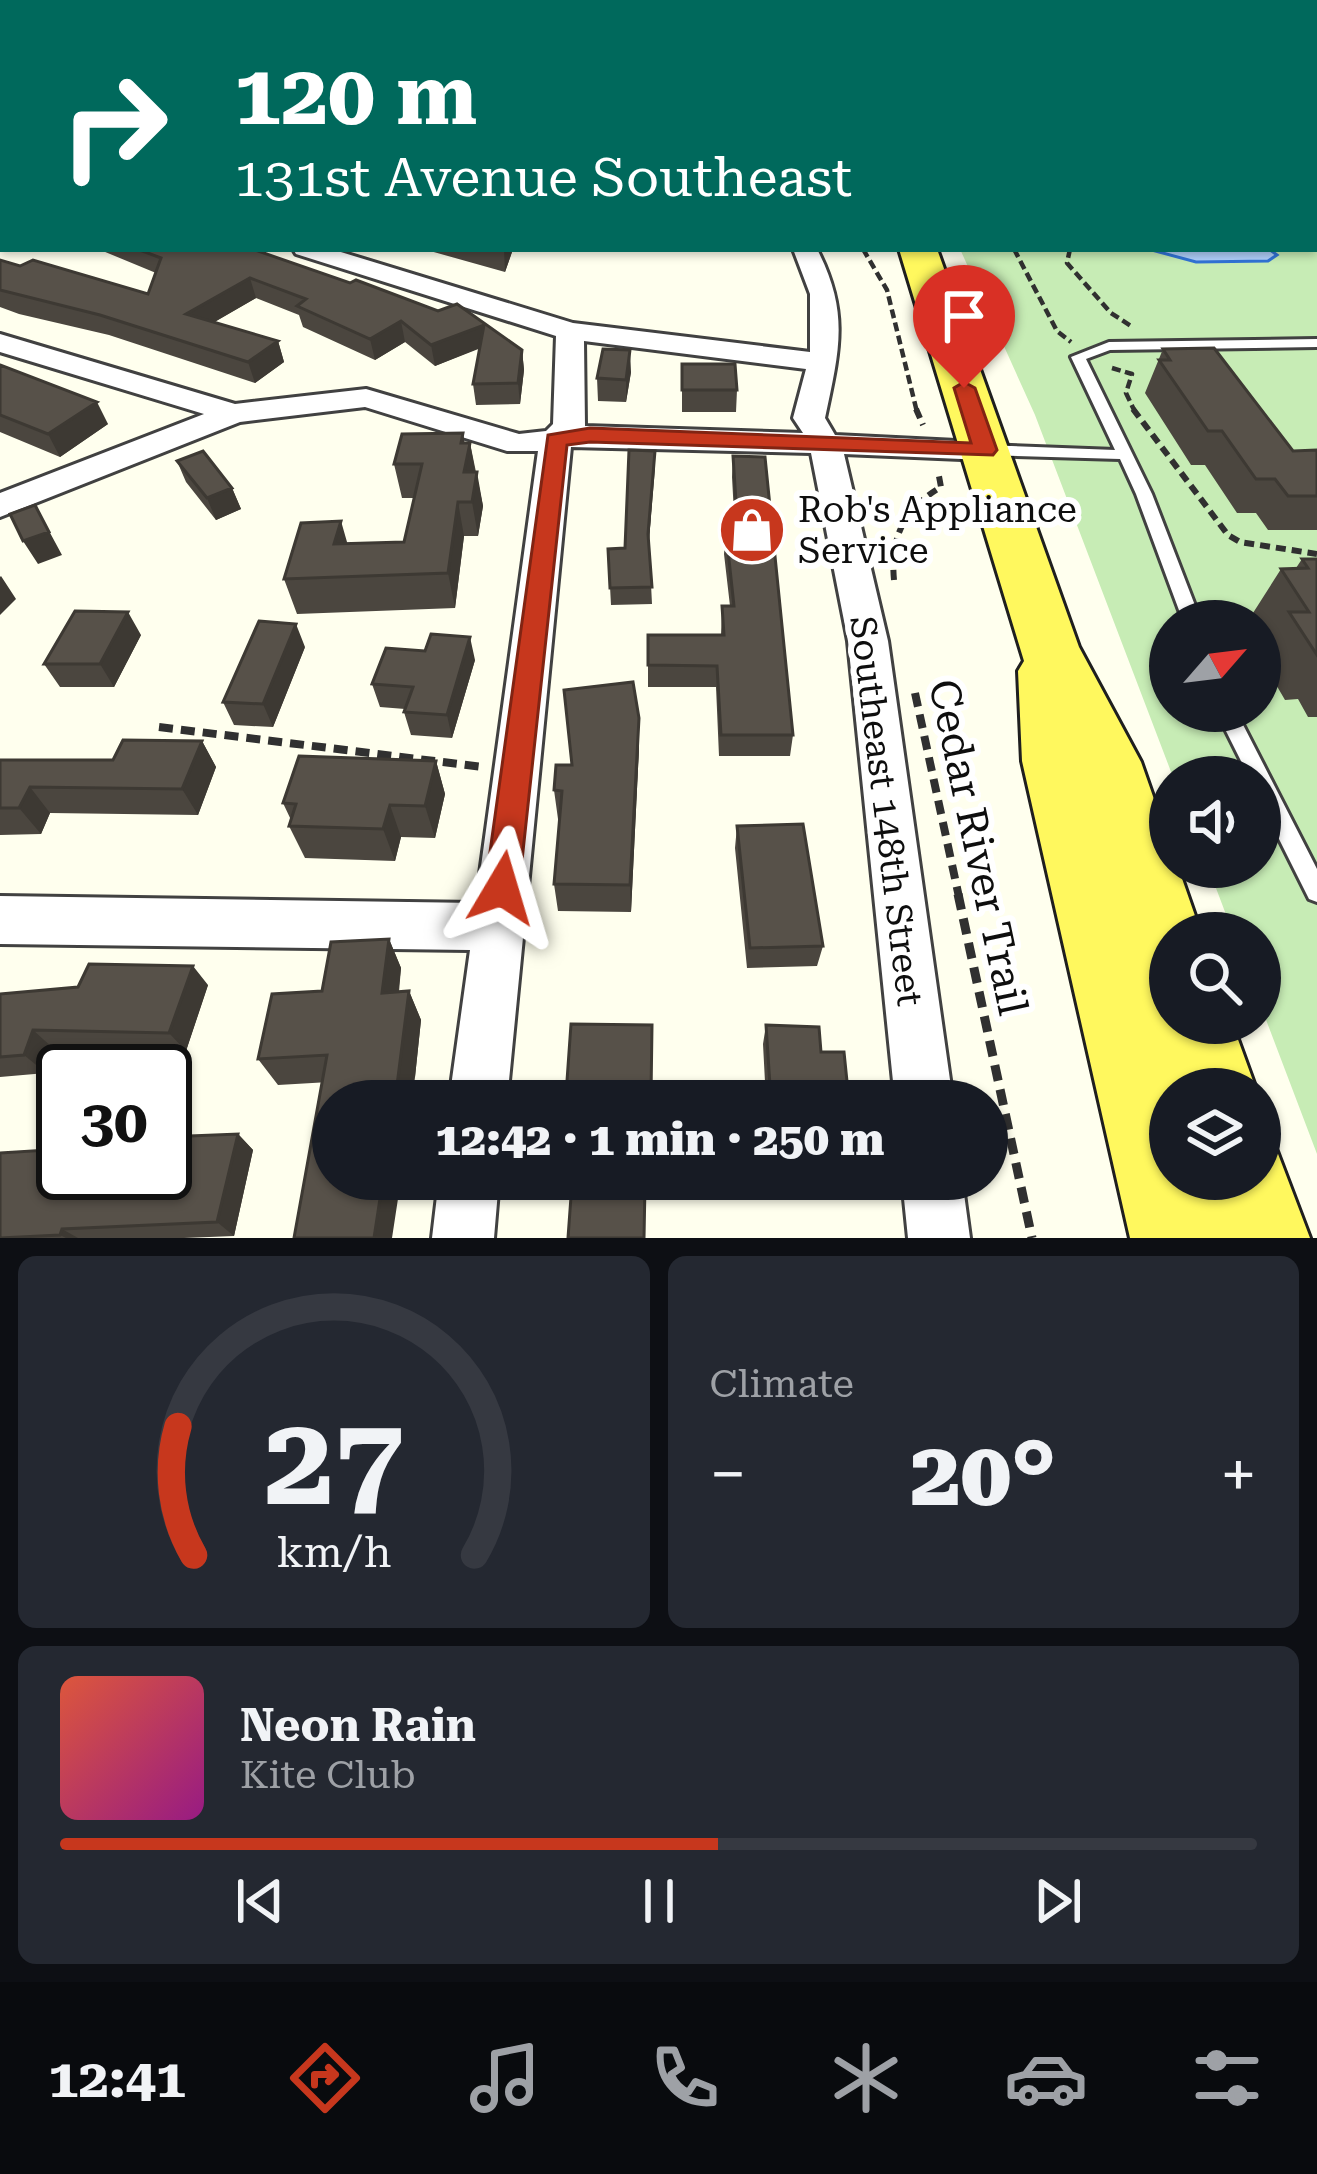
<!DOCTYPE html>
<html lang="en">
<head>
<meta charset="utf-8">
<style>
  :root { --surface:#171b24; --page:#242831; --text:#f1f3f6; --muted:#9ea1a6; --line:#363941; --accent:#c7371d }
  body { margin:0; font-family:"Roboto Serif",serif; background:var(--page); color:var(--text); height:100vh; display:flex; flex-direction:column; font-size:45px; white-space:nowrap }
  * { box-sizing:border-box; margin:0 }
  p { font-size:39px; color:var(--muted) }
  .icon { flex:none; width:66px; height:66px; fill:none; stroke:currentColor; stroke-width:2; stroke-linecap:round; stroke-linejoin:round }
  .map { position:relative; height:1238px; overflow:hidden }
  .panel { display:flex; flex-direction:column; gap:18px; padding:18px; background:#0d0f14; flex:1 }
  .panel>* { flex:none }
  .banner { position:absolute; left:0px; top:0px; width:1317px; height:252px; box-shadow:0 3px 9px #0004; background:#00695c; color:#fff; overflow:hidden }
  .needle { width:78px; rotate:62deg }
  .tools { position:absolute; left:1149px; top:600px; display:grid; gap:24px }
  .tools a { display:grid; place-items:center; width:132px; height:132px; border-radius:50%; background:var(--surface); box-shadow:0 3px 9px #0004; font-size:60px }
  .speed { position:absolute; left:36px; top:1044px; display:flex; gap:24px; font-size:60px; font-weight:700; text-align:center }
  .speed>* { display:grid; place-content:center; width:156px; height:156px; border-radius:50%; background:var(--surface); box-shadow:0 3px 9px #0004; line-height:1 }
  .speed .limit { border:6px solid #111; border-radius:18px; background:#fff; color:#111 }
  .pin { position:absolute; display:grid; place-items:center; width:102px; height:102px; color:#fff; margin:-123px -51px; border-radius:50% 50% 50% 0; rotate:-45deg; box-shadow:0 0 12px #0007 }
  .pin .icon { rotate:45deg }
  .me { position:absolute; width:132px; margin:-66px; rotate:7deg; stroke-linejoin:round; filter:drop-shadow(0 0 9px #0008) }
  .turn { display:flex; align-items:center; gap:42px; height:252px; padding:0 36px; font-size:54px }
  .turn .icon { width:156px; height:156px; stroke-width:2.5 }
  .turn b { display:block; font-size:84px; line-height:102px }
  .big { font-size:90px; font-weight:800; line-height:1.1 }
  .panel .tile { flex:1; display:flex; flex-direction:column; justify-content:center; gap:18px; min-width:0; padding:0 42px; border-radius:18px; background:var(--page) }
  .panel .dial { align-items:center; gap:0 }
  .dial svg { height:312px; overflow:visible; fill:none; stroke:var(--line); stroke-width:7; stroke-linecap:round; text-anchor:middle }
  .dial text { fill:var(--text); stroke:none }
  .song { display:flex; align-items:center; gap:36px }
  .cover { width:144px; height:144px; border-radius:18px; background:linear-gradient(135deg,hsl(10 70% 55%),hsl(310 70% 35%)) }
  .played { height:12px; border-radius:6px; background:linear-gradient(90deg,var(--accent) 55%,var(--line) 55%) }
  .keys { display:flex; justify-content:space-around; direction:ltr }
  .heat { display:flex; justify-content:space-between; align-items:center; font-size:66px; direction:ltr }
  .panel .tiles { flex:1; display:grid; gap:18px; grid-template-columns:1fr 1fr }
  .tile:last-child { grid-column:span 2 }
  .trip { position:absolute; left:312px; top:1080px; width:696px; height:120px; border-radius:60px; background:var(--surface); box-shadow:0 3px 9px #0004; font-weight:800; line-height:120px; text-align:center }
  .tab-bar { display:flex; height:192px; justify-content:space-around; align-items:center; background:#090b0e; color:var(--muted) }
  .tab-bar .icon { width:84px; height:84px }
  .tab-bar .selected { color:var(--accent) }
  .tab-bar b { font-size:54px; color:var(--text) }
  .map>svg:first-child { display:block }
  .green { fill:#c7ecb5; fill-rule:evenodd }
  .forest { fill:#a6de93 }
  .water { fill:#afcffa; stroke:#3173d6; stroke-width:3 }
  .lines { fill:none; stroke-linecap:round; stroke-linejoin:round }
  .stream { stroke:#3173d6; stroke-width:4.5 }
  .service-casing { stroke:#414141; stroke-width:6 }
  .minor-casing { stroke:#414141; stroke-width:6 }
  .primary-casing { stroke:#1f1f1f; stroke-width:6 }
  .path-far4 { stroke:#303030; stroke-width:3; stroke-dasharray:6 3; stroke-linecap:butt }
  .path-far3 { stroke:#303030; stroke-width:4.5; stroke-dasharray:9 4.5; stroke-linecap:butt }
  .path-far2 { stroke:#303030; stroke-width:6; stroke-dasharray:10 6; stroke-linecap:butt }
  .path-far1 { stroke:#303030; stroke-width:8; stroke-dasharray:14 8; stroke-linecap:butt }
  .path { stroke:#303030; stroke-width:9; stroke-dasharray:16 9; stroke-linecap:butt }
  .service { fill:#fff; fill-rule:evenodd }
  .minor { fill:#fff; fill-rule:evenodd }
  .primary { fill:#fff85e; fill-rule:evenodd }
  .wall { fill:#4b463f }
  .shaded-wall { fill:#3d3933 }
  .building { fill:#575149; stroke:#3d3933; stroke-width:3 }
  .route { fill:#c7371d; stroke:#812413; stroke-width:3 }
  .labels { text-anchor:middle; stroke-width:12; stroke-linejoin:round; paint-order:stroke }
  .poi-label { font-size:36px; fill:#0e0e0e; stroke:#fff; text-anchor:start }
  .street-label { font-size:36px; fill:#0e0e0e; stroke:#fff }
  .near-street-label { font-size:42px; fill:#0e0e0e; stroke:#fff }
</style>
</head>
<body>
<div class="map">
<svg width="1317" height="1238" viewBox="0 0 1317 1238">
  <rect width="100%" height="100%" fill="#ffe"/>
  <path class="green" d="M848 0H1317V1154L1260 1004V933H1233L1208 867H1260V777H1173L1035 415 960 249H1314V3ZM1170 621H1260V711H1170Z"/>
  <path class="forest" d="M0 0H398L3 3 0 95Z"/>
  <path class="water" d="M1148 249H1269L1277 255 1268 261 1196 262Z"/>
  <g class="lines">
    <path class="stream" d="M485 3 493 0"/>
    <defs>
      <path id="service" d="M1317 339V347L1110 350 1086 359 1152 494 1201 621H1183L1136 494 1120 459 985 455 977 450 985 445 1115 450 1071 357 1109 342Z
        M1216 711H1236L1317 869V902L1309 899 1260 801V777H1249Z"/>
      <path id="minor" d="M293 249H331L573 323 810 352V294L793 249H817C850 313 839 351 825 418L835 435 997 443 1001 450 985 460 844 454 888 641 953 1101H895L848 641 811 453 571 447 507 1101H449L470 950 0 944V896L476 903 538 451H507L365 407 240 422 0 517V493L204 414 0 352V334L235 404 366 389 519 434 546 431 553 424 556 336 296 254ZM584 341 806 369 793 418 803 433 585 426Z
        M439 1179H499L494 1238H432Z
        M902 1179H962L970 1238H908Z"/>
      <path id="primary" d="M806 0H830L831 3H807Z
        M899 249H937L1079 647 1141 762 1170 845V867H1178L1201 933H1170V1023H1232L1256 1089H1170V1179H1260V1140L1275 1146 1310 1238H1130L1022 761 1018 671 1024 661Z"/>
    </defs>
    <use href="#service" class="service-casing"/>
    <use href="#minor" class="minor-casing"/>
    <use href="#primary" class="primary-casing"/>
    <path class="path-far4" d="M399 3 412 0"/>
    <path class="path-far3" d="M863 249 887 290 917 412
      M1014 249 1057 331 1071 342
      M1070 249 1067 263 1111 313 1131 326
      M1112 368 1132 374 1126 393 1135 412"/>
    <path class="path-far2" d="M916 409 923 425
      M1133 409 1228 535 1240 542 1317 554
      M894 580C890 537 904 509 941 487L938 471"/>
    <path class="path-far1" d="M915 693 959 897
      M159 727 483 767"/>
    <path class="path" d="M958 894 1032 1238"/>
    <use href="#service" class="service"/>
    <use href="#minor" class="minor"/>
    <use href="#primary" class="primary"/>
  </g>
  <path class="wall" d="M98 249H262L264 253 522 350 524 370 520 404 476 405 473 384 479 348 435 366 405 342 375 360 303 327 299 315 256 298 214 322 278 341 284 362 255 383 109 335 19 314 0 307V260L20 266 148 294 156 273Z
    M423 249H511L512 252 505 272Z
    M1163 349 1293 451 1317 450V530H1268L1256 513H1237L1205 465H1191L1145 393Z
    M682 364 737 390 736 412H682Z
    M0 365 108 424 60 457 0 432Z
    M631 372 626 402 598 401 597 378Z
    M463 433 464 443H470L483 506 478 536H464L455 608 297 614 284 579 347 544 404 542 414 498H402L394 464Z
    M655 451 649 544 652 604 611 605 608 549 625 548Z
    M733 456 793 735 790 756H719L716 687H648V635H721L722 606H730L724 554 726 532H735L732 477Z
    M177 461 232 488 241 509 216 520 186 482Z
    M1302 559H1317V717H1308L1298 699 1285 700 1260 657 1270 641 1260 625V621H1258L1253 613 1281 569 1296 568Z
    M141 635 114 687H60L44 664Z
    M305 647 273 727 234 725 223 702Z
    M475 660 452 738 411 735 404 712 405 709 380 707 372 684Z
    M202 741 216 767 198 815 50 813 41 834 0 835V760H113Z
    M639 748 631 912 558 911 554 884 560 819H558L554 790 572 765Z
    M436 761 445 794 435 838 401 837 395 861 305 858 289 826 291 820 283 803Z
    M737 826 823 946 817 966 747 968 735 848Z
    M389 939 401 968 399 992 409 991 421 1020 415 1077 278 1085 258 1059 322 991Z
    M208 985 186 1051 54 1049 46 1073 0 1077V994Z
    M652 1025 651 1101H567L566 1095Z
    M766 1025 821 1052 849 1101H766L763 1044Z
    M238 1134 253 1150 234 1236 184 1238H0L63 1173Z"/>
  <path class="shaded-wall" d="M504 249H511L512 252 505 272Z
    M250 278 256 298 194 334 186 314Z
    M401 321 405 342 375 360 370 339Z
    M484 325 486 346 435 366 431 345Z
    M278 341 284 362 255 383 248 362Z
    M522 350 524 370 520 404 518 383Z
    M630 350 631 372 626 402V380Z
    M97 402 108 424 60 457 48 434Z
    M463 433 467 458 470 443 476 476 464 472 461 443Z
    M655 451V468L648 551V534Z
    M477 472 483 506 478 536 472 502Z
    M232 488 241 509 216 520 207 498Z
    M458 502 464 536 455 608 448 573Z
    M35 505 62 555 38 564 23 541Z
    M341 521 351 556 345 578 334 544Z
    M1 576 16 599 0 615V577Z
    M128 612 141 635 114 687 100 664Z
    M296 624 305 647 273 727 263 704Z
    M470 637 475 660 452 738 447 715Z
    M639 718V748L631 912 630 885Z
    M202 741 216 767 198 815 182 789Z
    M436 761 445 794 435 838 425 806Z
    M30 787 50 813 41 834 19 808Z
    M390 805 401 837 395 861 383 829Z
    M389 939 401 968 395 1021 382 993Z
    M193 966 208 985 186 1051 169 1033Z
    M409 991 421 1020 415 1077 412 1101H395Z
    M33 1030 54 1049 46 1073 24 1055Z
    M238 1134 253 1150 234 1236 217 1222Z
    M383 1179H401L392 1238H374Z
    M62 1229 78 1238H66L60 1235Z"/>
  <path class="building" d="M611 0H706L716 3H600Z
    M3 104V195L0 194V105Z
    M137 249H262L258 251 350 283 356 280 438 311 457 304 522 350 518 383 473 384 484 325 431 345 401 321 370 339 297 306 306 299 250 278 186 314 278 341 248 362 100 315 0 290V260L20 266 33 260 148 294 161 258Z
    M1214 348 1293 451 1317 450V496H1288L1275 479H1256L1222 431H1208L1159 360H1170L1163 349Z
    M603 349 630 350 626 380 597 378Z
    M682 364H735L737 390H682Z
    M0 365 97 402 48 434 0 415Z
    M463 433 461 443H470L464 472H477L472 502H458L448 573 284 579 301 523 341 521 334 544 404 542 422 464H394L402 434Z
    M629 450 655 451 648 534 652 587 610 588 608 549 625 548Z
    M203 451 232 488 207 498 177 461Z
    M733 456 765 457 793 735H721L717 666 648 665V635H724L722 606H734L726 532H738Z
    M35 505 49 532 23 541 10 514Z
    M1302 559H1317V655L1289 612H1309L1281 569 1308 568Z
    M75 611 128 612 100 664H44Z
    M259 621 296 624 263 704 223 702Z
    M431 634 470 637 447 715 404 712 413 687 372 684 386 648 425 651Z
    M633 682 639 718 630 885 554 884 562 791 554 790 556 765H572L564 690Z
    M123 740 202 741 182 789 30 787 19 808H0V760H113Z
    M299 756 436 761 425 806 390 805 383 829 289 826 296 804 283 803Z
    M803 824 823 946 750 948 737 826Z
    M389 939 382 993 409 991 395 1101H333V1179H383L374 1238H294L327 1055 258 1059 272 994 322 991 331 942Z
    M89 964 193 966 169 1033 33 1030 24 1055 0 1057V994L78 987Z
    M571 1024 652 1025 651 1096 566 1095Z
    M766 1025 819 1027 821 1052H844L849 1101H771Z
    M238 1134 217 1222 62 1229 60 1235 0 1238V1153L63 1149V1173H165V1137Z
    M572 1183 645 1185 644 1238H568Z"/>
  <path class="route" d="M964 382 975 388 997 450 993 455 590 442 567 445 519 888 514 899 502 904 490 899 485 888 548 435 590 428 971 443 954 388Z"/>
  <defs>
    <symbol id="shop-disc" viewBox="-11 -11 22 22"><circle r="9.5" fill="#c7371d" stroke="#fff"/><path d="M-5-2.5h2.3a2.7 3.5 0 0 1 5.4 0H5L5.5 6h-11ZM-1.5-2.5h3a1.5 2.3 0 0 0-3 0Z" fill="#fff"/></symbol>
  </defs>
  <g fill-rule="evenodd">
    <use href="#shop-disc" x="714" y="492" width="76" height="76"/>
  </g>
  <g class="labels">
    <g class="poi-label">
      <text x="798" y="522">Rob's Appliance<tspan x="798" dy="41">Service</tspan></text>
    </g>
    <g class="street-label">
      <text transform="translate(887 811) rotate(83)" y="13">Southeast 148th Street</text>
    </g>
    <g class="near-street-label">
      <text transform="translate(979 847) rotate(78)" y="15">Cedar River Trail</text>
    </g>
  </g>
</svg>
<div class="tools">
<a><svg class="needle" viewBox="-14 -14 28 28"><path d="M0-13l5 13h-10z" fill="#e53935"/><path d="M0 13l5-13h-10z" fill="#9ea1a6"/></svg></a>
<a><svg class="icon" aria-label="sound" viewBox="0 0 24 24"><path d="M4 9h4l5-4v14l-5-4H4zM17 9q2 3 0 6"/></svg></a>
<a><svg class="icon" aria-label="search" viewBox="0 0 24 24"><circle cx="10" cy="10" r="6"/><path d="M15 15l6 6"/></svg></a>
<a><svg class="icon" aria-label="layers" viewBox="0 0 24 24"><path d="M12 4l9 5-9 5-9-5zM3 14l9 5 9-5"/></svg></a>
</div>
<div class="speed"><div class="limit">30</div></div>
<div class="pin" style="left:964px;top:388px;background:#d93025"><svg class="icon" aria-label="arrive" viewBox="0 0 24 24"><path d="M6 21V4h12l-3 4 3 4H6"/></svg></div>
<svg class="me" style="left:502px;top:888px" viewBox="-20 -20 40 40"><path d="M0-17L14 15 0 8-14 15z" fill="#c7371d" stroke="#fff" stroke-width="4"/></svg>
<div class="trip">12:42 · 1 min · 250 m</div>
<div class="banner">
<div class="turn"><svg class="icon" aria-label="right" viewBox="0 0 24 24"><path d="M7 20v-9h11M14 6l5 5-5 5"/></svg><div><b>120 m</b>131st Avenue Southeast</div></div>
</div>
</div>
<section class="panel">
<div class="tiles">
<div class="tile dial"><svg viewBox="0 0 100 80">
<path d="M14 69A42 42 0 1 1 86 69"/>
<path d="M14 69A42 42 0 0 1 10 36" stroke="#c7371d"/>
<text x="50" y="56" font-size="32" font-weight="700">27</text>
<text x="50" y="72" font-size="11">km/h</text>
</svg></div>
<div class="tile"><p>Climate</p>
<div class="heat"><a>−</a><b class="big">20°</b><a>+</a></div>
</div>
<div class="tile">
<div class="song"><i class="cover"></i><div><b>Neon Rain</b><p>Kite Club</p></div></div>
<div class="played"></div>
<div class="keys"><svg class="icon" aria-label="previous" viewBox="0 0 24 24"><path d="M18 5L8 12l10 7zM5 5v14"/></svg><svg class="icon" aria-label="pause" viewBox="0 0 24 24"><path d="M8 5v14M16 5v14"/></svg><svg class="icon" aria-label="next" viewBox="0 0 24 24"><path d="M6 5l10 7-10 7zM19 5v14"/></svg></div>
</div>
</div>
</section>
<nav class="tab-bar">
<b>12:41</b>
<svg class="icon selected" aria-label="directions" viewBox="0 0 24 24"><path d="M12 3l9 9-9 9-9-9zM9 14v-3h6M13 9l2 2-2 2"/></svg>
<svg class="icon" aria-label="music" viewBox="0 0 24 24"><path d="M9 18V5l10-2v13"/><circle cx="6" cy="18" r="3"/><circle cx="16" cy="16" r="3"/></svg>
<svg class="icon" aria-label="phone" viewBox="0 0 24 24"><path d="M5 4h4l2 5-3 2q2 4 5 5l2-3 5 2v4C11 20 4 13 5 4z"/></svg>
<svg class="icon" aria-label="climate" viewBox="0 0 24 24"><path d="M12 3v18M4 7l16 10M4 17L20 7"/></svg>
<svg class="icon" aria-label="car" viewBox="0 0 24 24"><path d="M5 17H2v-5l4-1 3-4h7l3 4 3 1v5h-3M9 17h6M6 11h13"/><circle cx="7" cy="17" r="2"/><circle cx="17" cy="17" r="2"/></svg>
<svg class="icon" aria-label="filters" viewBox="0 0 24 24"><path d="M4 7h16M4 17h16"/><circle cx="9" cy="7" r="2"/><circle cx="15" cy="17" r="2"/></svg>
</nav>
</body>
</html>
